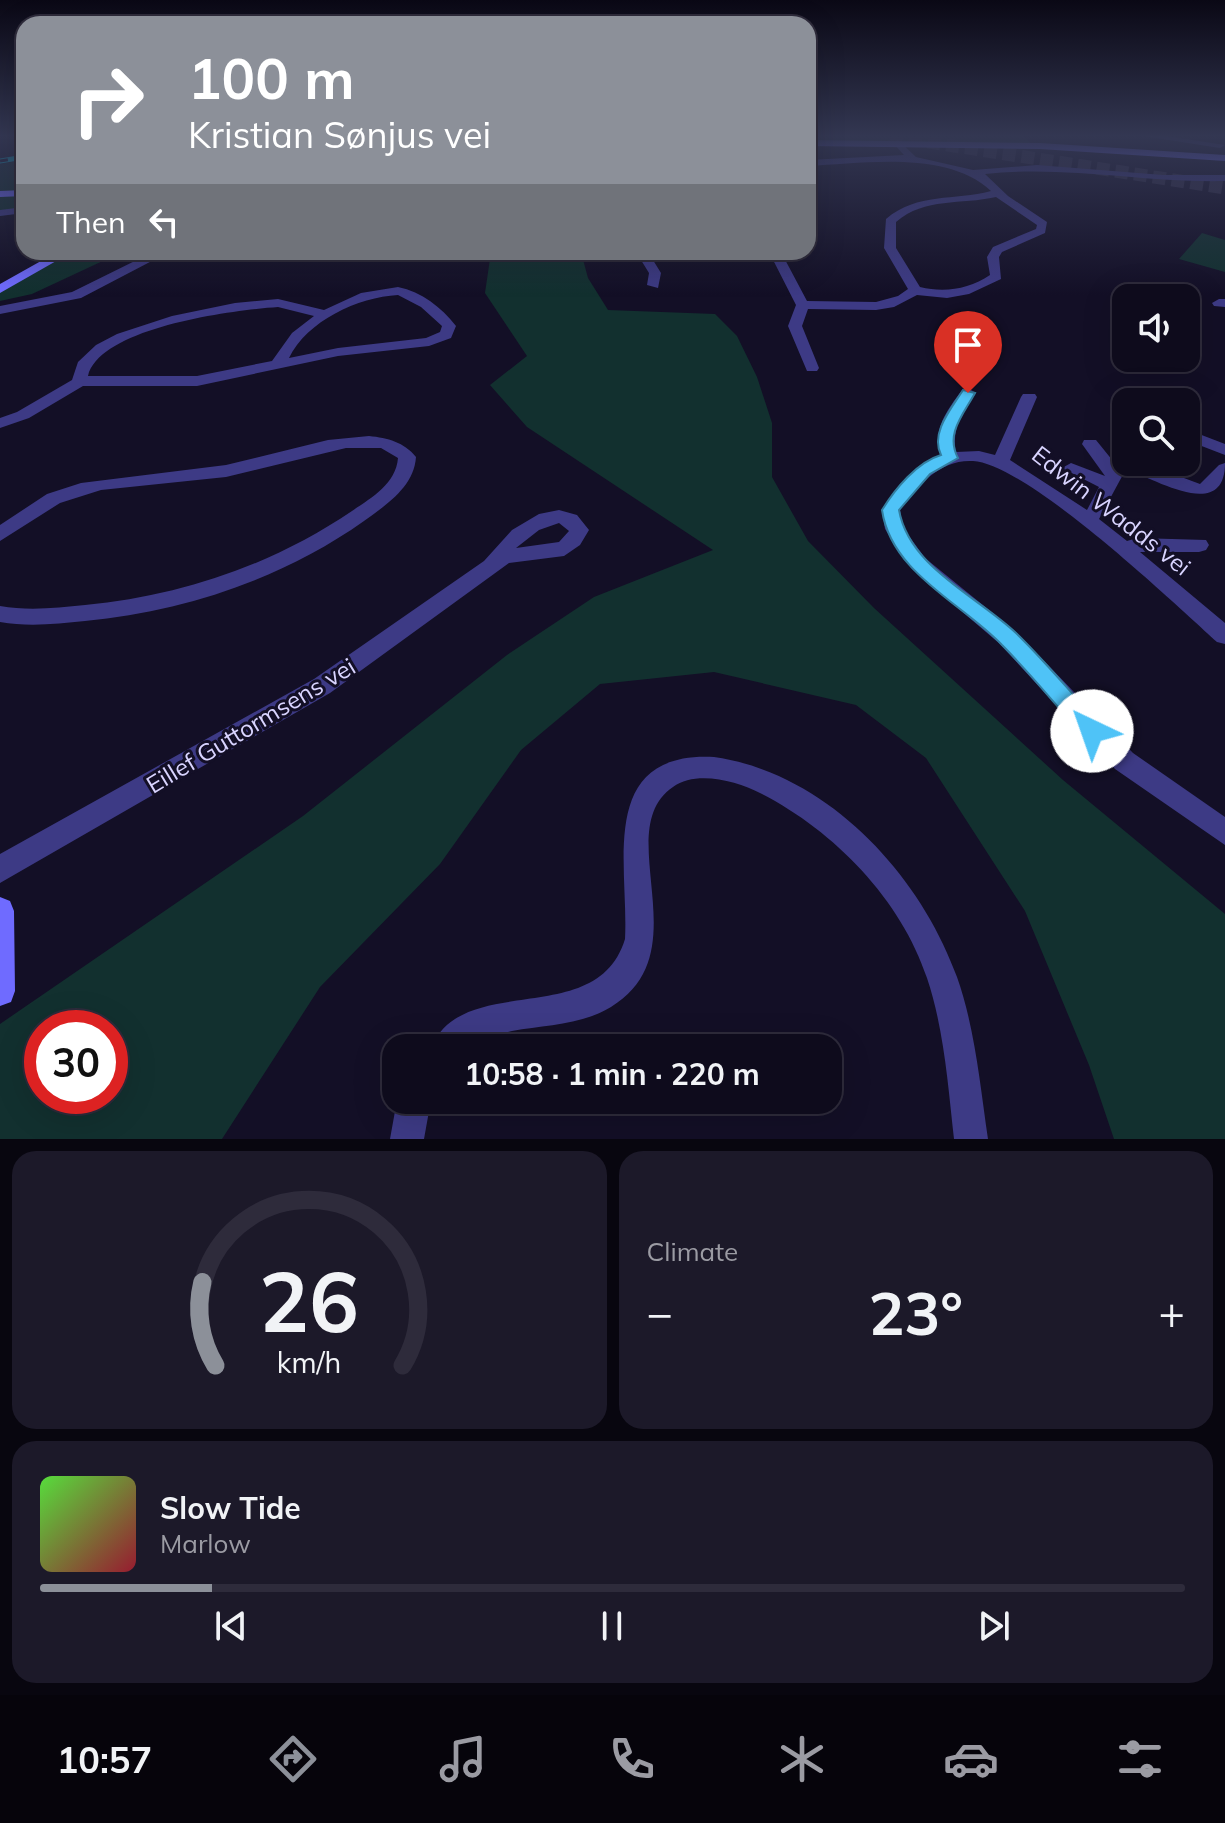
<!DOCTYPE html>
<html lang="en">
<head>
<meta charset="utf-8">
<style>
  :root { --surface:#0e0b1c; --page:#1c1929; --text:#f1f3f6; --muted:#9b9ba3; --line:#2e2b3b; --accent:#8c9099 }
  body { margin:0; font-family:Mulish,sans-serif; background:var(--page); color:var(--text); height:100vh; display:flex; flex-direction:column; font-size:30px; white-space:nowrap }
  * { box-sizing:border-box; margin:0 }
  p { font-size:26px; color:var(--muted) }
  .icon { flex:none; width:44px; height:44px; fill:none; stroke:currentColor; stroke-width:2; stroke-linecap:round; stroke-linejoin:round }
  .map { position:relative; height:1139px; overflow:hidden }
  .sheet { display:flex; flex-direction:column; gap:12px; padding:12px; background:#08060f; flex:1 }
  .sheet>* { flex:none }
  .banner { position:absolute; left:16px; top:16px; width:800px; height:244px; border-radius:24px; box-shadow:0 8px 32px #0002,0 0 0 2px var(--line); background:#8c9099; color:#fff; overflow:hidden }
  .controls { position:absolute; left:1112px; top:284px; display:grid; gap:16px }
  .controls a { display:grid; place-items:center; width:88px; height:88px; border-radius:16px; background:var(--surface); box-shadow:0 8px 32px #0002,0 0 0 2px var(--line); font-size:40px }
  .speed { position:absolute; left:24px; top:1010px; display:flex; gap:16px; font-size:40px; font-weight:700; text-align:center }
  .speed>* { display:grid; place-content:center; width:104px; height:104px; border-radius:50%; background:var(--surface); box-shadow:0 8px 32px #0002,0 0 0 2px var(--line); line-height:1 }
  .speed .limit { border:12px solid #d22; background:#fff; color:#111 }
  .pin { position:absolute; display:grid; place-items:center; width:68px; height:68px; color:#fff; margin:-82px -34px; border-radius:50% 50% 50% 0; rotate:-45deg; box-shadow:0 0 8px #0007 }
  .pin .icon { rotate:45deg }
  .me { position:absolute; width:88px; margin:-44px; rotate:318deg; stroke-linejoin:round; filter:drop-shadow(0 0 6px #0008) }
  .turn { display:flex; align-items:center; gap:28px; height:168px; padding:0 40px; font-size:36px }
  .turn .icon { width:104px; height:104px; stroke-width:2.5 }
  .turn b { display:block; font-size:56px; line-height:68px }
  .then { display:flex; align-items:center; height:76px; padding:0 40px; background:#0003; gap:16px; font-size:30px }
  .big { font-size:60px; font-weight:700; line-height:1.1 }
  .sheet .widget { flex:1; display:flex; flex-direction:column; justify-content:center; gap:12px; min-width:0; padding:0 28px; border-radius:24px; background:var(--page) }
  .sheet .dial { align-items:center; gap:0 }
  .dial svg { height:208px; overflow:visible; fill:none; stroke:var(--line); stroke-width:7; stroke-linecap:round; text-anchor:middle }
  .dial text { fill:var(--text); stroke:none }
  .song { display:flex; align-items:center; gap:24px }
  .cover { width:96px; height:96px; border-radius:12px; background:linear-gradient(135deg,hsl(110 70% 55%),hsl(350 70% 35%)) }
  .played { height:8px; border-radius:4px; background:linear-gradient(90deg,var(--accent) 15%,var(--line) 15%) }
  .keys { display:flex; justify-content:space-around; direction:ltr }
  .heat { display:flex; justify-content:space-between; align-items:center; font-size:44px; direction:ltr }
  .sheet .tiles { flex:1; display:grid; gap:12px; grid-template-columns:1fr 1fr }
  .widget:last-child { grid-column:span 2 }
  .trip { position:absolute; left:382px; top:1034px; width:460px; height:80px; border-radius:24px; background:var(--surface); box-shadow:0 8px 32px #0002,0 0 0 2px var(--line); font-weight:700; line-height:80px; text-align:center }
  .tab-bar { display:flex; height:128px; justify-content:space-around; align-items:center; background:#06040b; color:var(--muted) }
  .tab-bar .icon { width:56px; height:56px }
  .tab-bar .on { color:var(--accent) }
  .tab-bar b { font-size:36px; color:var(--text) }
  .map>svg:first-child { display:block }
  .green { fill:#12302f; fill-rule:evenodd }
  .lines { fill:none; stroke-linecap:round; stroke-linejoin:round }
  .highway-tunnel { stroke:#312d47; stroke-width:13; stroke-dasharray:13 6; stroke-linecap:butt }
  .street { fill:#3d3a85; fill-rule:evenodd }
  .secondary { fill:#6f6bff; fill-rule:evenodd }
  .rail-casing { stroke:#00e5ff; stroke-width:5 }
  .rail { stroke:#130f26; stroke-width:3; stroke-dasharray:8; stroke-linecap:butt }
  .route { fill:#4fc3f7; stroke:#337fa1; stroke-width:2 }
  .labels { text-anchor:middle; stroke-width:6; stroke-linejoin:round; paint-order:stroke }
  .street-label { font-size:24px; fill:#d9d4ff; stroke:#130f26 }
</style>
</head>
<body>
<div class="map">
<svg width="1225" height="1139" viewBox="0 0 1225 1139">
  <rect width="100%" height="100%" fill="#130f26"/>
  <path class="green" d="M808 136H1024L1033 146H808Z
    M24 160V212L0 216V164Z
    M1202 233 1225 240V272L1179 259Z
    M61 252H122L32 294 0 301V288Z
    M491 252H581L588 278 608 310 715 314 737 336 757 377 772 423V477L808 541 874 608 1063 780 1225 914V1139H1114L1089 1065 1025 911 926 758 856 705 714 672 600 684 521 750 440 864 320 987 222 1139H0V1024L303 816 507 655 594 597 713 550 527 427 490 385 527 356 485 293ZM110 1028V1096H42V1028Z"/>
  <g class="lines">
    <path class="highway-tunnel" d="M890 136 1225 188"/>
    <path class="street" d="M1143 136H1167L1225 145 1220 148Z
      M898 140 916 157 973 170 1037 165 1163 175H1225V181C1145 183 1065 165 985 174L1008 196 1047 222 1045 233 1002 252 999 257 1001 279 969 294 947 298 917 295 894 307 876 310 808 309 802 326 819 368 817 371H807L788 326 796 305 769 252H781L807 301 876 302 898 296 908 289 884 248 886 219C918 192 954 201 991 191 948 150 864 163 808 166V160L904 155 893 143ZM996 197 1037 225 1036 229 993 247 987 257 990 275C969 289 945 293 920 287L896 248V222C925 197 961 205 996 197Z
      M24 207V213L0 216V210Z
      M153 252H169L81 298 0 314V306L72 292Z
      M636 252H648L661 273 658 288 647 285 649 273Z
      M398 287C422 292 441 307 456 326L451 338 429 346 338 356 197 386H83L29 418 0 428V418L17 412 72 380 78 362 96 345 117 334 172 316 235 303 278 299 324 310 361 293ZM398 295 421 307 442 326 440 332 426 338 338 348 289 358C307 321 358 297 398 295ZM278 307 314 316 292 333 272 361 197 376H88C100 327 234 310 278 307Z
      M1219 299H1225V307L1214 306 1212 303Z
      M968 388 976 393C963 411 951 429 956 452L979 451 995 455 1021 397 1023 394H1035L1037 397 1010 460 1087 510 1099 487 1062 468 1071 463 1105 476 1082 444 1084 440H1096L1113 461 1120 448 1126 447V462H1141L1200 484 1219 465 1225 463C1225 522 1157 480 1126 469L1099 519 1127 541 1137 538 1206 540 1209 545 1206 550 1199 552H1140L1225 623V644L1217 642C1172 601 1027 464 973 461 941 459 917 485 900 510L903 528 925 558 1016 632 1133 753 1225 817V845L1115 769 1000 644 911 568 885 529 882 510 911 474 941 456C931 431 948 409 962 390Z
      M1186 429 1225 444V455L1186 440Z
      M369 436C388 438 404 442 416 457 414 487 386 505 364 521 282 579 185 611 85 621 57 624 28 627 0 622V606C28 611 57 608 85 605 181 596 272 565 352 511 371 498 396 484 398 458L381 448H346L226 477 101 490 60 503 0 541V525L47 494 81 483 226 465 328 440Z
      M559 510 577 515 589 530 580 545 564 556 509 563 330 693 0 883V854L314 679 484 561 512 530 539 514ZM559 523 569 531 559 542 516 548 539 530Z
      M714 757C827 773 920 874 957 977 975 1028 980 1085 988 1139H954C948 1085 944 1029 927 978 901 899 833 830 760 793 737 781 696 770 673 787 609 831 702 952 611 1007 582 1025 545 1025 512 1031 497 1034 486 1040 473 1047 463 1052 443 1048 431 1048 463 970 597 1031 625 939 629 866 596 751 714 757Z
      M397 1100H431L424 1139H390Z"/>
    <path class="secondary" d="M808 140 1040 143 1225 155V161L1040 149 808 146Z
      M24 190V196L0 197V191Z
      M57 252H72L0 293V284Z
      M0 897 10 901 14 911 15 991 11 1002 0 1006Z"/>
    <defs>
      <path id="rail" d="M0 161 24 157"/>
    </defs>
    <use href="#rail" class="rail-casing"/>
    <use href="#rail" class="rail"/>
  </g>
  <linearGradient id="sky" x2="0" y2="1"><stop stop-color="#0a0815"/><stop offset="0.46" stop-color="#333752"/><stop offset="1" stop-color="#333752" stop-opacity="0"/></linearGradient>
  <rect width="1225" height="295" fill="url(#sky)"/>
  <path class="route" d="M963 390 975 393C963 415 945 434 958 458L930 474 899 510C909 567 977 596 1016 633 1045 661 1072 694 1100 724L1103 731 1100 737H1085C1057 707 1031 674 1002 645 962 603 891 573 882 510 895 489 917 462 941 455 930 433 951 409 963 390Z"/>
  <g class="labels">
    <g class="street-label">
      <text transform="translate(1111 511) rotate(38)" y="8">Edwin Wadds vei</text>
      <text transform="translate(251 726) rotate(-31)" y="8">Eillef Guttormsens vei</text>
    </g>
  </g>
</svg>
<div class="controls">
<a><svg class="icon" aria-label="sound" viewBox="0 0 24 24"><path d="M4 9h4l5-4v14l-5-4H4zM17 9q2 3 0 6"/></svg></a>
<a><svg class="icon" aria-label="search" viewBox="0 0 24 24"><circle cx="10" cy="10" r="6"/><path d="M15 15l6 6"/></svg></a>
</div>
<div class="speed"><div class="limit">30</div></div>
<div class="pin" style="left:968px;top:393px;background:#d93025"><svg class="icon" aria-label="arrive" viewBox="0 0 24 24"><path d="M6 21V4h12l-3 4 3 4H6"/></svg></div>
<svg class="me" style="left:1092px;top:731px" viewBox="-20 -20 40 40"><circle r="19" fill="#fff"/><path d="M0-13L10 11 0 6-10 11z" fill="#4fc3f7"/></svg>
<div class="trip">10:58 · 1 min · 220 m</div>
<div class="banner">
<div class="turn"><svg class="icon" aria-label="right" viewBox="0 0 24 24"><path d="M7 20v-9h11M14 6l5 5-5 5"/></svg><div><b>100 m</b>Kristian Sønjus vei</div></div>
<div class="then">Then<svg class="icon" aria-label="left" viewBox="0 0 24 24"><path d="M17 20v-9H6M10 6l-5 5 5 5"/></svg></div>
</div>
</div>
<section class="sheet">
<div class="tiles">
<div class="widget dial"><svg viewBox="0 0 100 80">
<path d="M14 69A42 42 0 1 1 86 69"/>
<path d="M14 69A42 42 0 0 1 9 37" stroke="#8c9099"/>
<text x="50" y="56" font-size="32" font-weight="700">26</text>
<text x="50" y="72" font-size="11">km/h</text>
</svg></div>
<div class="widget"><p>Climate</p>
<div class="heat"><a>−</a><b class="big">23°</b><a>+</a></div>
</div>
<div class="widget">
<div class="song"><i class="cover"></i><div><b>Slow Tide</b><p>Marlow</p></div></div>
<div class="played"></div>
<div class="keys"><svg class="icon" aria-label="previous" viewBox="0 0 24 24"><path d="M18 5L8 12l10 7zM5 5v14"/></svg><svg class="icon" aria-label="pause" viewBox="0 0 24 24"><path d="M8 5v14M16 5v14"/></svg><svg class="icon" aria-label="next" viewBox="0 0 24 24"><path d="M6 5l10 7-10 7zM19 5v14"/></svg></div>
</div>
</div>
</section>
<nav class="tab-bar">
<b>10:57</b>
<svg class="icon on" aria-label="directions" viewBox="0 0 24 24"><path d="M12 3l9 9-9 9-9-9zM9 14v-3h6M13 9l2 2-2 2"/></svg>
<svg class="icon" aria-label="music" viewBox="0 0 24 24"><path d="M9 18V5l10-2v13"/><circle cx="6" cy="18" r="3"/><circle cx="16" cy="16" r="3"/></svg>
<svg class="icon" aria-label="phone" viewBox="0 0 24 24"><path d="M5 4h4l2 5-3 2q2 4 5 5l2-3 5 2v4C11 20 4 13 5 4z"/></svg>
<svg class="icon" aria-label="climate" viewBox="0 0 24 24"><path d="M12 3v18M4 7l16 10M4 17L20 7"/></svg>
<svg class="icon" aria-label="car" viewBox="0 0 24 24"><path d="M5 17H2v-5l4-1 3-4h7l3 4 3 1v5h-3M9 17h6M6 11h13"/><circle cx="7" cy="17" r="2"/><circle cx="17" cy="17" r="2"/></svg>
<svg class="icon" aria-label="filters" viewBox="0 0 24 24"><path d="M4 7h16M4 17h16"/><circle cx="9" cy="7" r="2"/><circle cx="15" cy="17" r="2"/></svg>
</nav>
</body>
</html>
